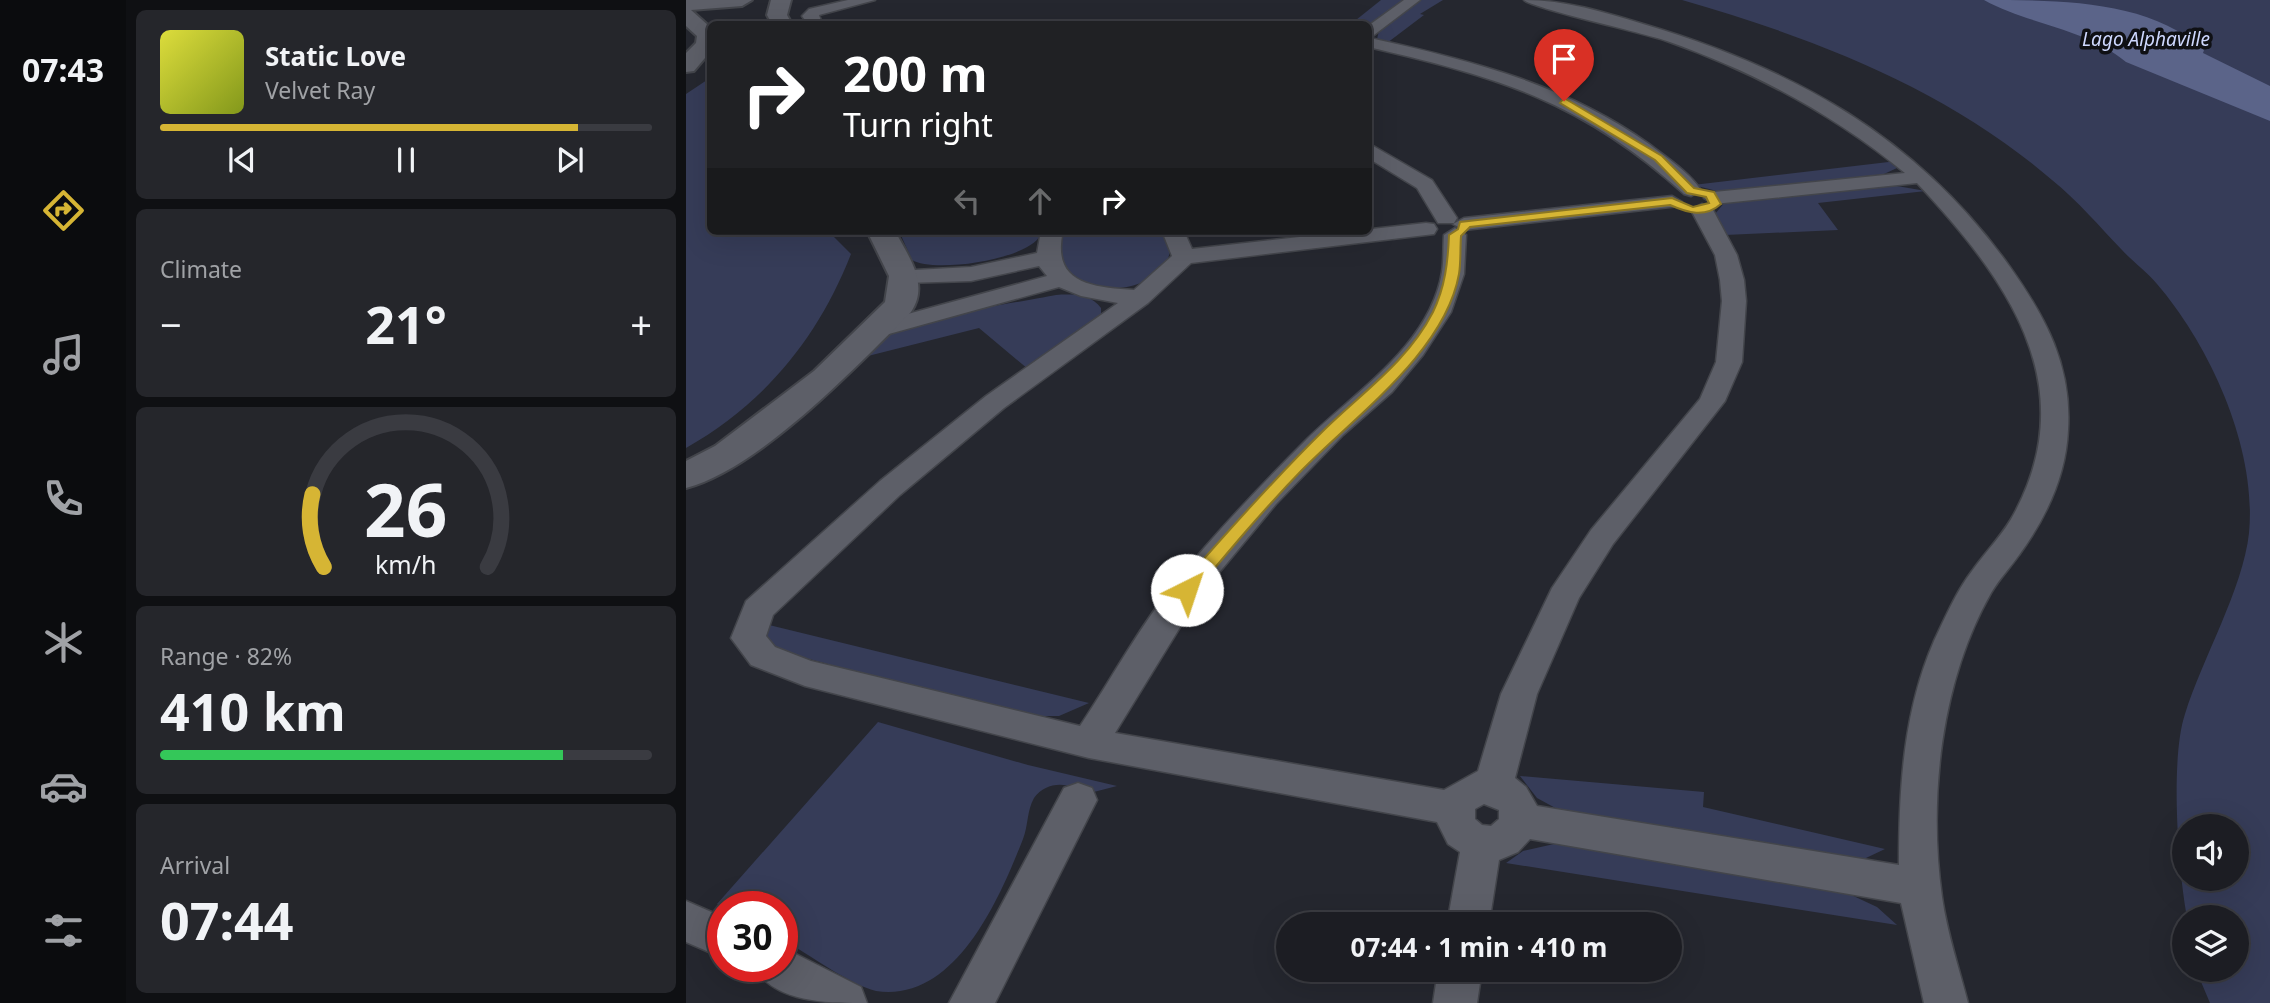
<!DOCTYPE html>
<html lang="en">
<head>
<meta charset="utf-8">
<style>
  :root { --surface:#1c1d23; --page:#25262b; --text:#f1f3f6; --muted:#a0a2a6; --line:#3a3b41; --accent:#d6b534 }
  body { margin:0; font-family:"Noto Sans",sans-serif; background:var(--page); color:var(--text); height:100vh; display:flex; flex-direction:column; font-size:26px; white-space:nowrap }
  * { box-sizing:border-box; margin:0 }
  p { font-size:23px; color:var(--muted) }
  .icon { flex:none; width:38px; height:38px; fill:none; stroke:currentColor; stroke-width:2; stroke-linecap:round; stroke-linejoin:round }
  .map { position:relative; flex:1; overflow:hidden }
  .side { display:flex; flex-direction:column; gap:10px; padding:10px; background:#0f1013; width:560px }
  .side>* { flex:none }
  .hud { position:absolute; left:21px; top:21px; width:665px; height:214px; border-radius:10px; box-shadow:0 7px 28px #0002,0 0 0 2px var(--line); background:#202124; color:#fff; overflow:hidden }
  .controls { position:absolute; left:1486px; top:814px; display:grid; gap:14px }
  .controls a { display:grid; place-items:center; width:77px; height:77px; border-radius:50%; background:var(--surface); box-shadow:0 7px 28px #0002,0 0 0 2px var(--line); font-size:35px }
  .speed { position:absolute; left:21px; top:891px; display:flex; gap:14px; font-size:35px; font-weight:700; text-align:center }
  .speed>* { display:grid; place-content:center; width:91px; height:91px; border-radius:50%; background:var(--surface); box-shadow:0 7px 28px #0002,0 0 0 2px var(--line); line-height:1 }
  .speed .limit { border:10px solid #d22; background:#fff; color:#111 }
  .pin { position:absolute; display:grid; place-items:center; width:60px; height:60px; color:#fff; margin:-72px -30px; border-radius:50% 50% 50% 0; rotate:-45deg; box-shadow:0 0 7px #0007 }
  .pin .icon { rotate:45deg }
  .me { position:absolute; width:77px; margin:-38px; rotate:41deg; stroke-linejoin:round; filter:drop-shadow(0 0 5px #0008) }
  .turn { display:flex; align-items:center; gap:24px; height:147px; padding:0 21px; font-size:32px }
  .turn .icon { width:91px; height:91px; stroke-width:2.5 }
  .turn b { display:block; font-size:49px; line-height:60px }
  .lanes { display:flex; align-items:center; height:66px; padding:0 21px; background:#0003; justify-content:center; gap:35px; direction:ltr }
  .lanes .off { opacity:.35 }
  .big { font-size:52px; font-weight:700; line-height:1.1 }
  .side .tile { flex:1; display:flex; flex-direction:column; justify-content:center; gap:10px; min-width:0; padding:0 24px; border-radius:10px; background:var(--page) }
  .side .dial { align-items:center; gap:0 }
  .dial svg { height:182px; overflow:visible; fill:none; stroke:var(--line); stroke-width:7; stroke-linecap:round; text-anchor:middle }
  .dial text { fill:var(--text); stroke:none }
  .song { display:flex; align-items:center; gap:21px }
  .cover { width:84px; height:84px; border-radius:10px; background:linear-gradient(135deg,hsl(60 70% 55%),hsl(70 70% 35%)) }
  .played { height:7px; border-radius:4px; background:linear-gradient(90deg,var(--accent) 85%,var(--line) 85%) }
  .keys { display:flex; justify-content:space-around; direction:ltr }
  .heat { display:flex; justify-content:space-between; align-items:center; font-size:38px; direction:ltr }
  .charge { height:10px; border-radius:5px; background:linear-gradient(90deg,#34c759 82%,var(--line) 0) }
  .trip { position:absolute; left:590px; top:912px; width:406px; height:70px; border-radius:35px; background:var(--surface); box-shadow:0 7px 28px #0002,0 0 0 2px var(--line); font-weight:700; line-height:70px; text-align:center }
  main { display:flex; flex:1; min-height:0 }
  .menu { display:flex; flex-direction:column; width:126px; justify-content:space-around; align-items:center; background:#0b0c0e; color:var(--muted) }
  .menu .icon { width:49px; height:49px }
  .menu .current { color:var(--accent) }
  .menu b { font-size:32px; color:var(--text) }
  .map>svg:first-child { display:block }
  .green { fill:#363c58; fill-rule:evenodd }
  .water { fill:#5b6489 }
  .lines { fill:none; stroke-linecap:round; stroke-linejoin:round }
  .minor-casing { stroke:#43454b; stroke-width:3 }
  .tertiary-casing { stroke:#43454b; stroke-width:4 }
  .minor { fill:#5d5f68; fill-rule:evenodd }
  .tertiary { fill:#5d5f68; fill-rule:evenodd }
  .route { fill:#d6b534; stroke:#8b7622; stroke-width:2 }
  .labels { text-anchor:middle; stroke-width:7; stroke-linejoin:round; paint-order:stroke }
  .far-water-label { font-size:19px; font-style:italic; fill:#ced8fe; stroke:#0f1014 }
</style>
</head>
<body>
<main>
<nav class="menu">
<b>07:43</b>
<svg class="icon current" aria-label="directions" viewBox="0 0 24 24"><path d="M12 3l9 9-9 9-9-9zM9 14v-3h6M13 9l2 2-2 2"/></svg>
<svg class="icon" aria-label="music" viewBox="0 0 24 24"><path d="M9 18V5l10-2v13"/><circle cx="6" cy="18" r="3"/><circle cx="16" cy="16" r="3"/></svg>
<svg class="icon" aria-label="phone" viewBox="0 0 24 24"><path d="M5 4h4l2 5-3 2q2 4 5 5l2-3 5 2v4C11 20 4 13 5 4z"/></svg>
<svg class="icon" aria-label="climate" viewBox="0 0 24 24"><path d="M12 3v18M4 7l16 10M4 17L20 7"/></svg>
<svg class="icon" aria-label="car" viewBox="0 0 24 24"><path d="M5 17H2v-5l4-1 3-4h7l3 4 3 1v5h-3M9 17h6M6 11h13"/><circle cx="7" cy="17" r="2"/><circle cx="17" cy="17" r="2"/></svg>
<svg class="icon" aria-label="filters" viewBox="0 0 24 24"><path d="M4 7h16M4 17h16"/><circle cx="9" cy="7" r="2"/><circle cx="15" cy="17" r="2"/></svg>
</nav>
<section class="side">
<div class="tile">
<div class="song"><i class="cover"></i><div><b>Static Love</b><p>Velvet Ray</p></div></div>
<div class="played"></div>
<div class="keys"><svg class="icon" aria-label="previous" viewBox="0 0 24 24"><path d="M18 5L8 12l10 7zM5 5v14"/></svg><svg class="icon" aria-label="pause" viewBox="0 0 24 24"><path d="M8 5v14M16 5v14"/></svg><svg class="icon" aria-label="next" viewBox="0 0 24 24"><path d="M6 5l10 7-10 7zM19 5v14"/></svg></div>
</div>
<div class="tile"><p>Climate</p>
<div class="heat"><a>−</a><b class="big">21°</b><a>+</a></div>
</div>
<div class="tile dial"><svg viewBox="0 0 100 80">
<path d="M14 69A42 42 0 1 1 86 69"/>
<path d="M14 69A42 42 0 0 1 9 37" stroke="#d6b534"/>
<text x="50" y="56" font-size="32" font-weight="700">26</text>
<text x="50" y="72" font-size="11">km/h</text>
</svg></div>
<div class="tile"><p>Range · 82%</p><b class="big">410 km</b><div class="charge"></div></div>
<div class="tile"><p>Arrival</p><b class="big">07:44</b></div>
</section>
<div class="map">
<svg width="1584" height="1003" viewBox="0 0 1584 1003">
  <rect width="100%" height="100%" fill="#25272f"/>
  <path class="green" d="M695 0H718L683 27 682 24H665Z
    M733 0H757L734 14 738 15 701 43 691 39 693 31Z
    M996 0H1584V1003H1524L1510 970H1550V917H1501C1492 869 1484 759 1499 714 1516 659 1557 589 1563 533 1571 449 1525 347 1471 284 1460 271 1446 261 1436 250 1413 226 1392 201 1366 180 1261 89 1128 38 996 0ZM1498 826H1550V878H1498Z
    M24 78V231H142L165 254C132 338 79 403 0 448V94Z
    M1211 161V168L1198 174 1035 192 1007 185Z
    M1205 185 1240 191 1132 203 1152 230 1039 235 1029 214 1039 202Z
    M213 231H356C351 259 248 274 226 260Z
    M378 231H475C486 244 487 256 475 269 438 309 353 281 378 231Z
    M370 295C387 294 405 294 415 308V316L342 369 293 328 178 357C184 350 190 342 197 337 229 317 329 303 370 295Z
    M79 624 403 703 373 716H338L93 651 79 637Z
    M192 722 342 765 431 786 400 794C384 782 361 780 348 798 341 810 342 827 337 839 314 897 270 1003 190 991 164 985 121 953 96 939V906L37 907 31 904Z
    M834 776 1018 792 1017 807 1199 849 1180 858 1165 860 873 810 851 798Z
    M868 844 1161 893 1191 907 1211 925 820 863 837 851Z"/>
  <path class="water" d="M1298 0C1376 0 1463 0 1518 50L1517 53 1584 86V121L1440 62C1400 28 1343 25 1298 0Z"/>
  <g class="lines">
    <defs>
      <path id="minor" d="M162 0H189L133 15 136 24H122L116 16 123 9Z
        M718 0H734L684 38C783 60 879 84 963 144 980 157 1003 172 1015 190L1005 196 998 194C897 102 813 77 682 47V26Z
        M838 0C879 0 918 12 957 24 1109 69 1231 137 1324 267 1360 318 1386 366 1382 430 1380 476 1360 518 1333 555 1324 568 1313 579 1305 593 1255 681 1242 798 1256 897 1261 933 1273 968 1282 1003H1238L1215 903 844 839 832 852 813 860 803 924H761L774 852 762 844 751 822 403 758 119 686 65 665 45 638 60 601 194 481 300 396 432 303 395 296 373 287 192 337H174L171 332 174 327 361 276 353 266 285 281 218 283 210 281 207 276 210 271 285 267 351 253 355 231H377C365 284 406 287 448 290L486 256 476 231H498L506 249 740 223 748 224 751 229 748 234 740 235 505 263 462 303 318 408 214 495 87 615 80 636 89 647 125 661 394 726C426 678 455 624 491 580 532 530 576 484 621 439 670 391 744 345 756 272 758 260 757 247 758 235L769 228 780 235 778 274 765 312 737 355 706 392 657 435 590 504 512 598 429 733 758 790 792 771 815 694 866 588 905 530 1014 399 1030 362 1036 301 1034 280 1029 255 1005 210 1016 204 1027 210 1051 255 1058 280 1060 301 1056 362 1039 401 927 544 893 598 851 694 829 778 840 787 851 806 1213 865C1213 789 1217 712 1248 641 1259 618 1270 592 1286 571 1300 551 1318 534 1329 512 1398 382 1318 276 1231 183L1028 204 1018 198 1028 192 1219 173C1147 114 1069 72 981 41 958 33 846 8 838 0ZM798 804 813 810V819L805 826 796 825 789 819V809Z
        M682 143 746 180 771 218 768 223H752L731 188 682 158Z
        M986 196 996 202 993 206 778 230 767 224 778 218Z
        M392 783 406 788 411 800 309 1003H263L378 788Z
        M0 901 37 917V958L0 942Z
        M96 947 175 987 181 1003C142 1003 87 1003 68 966H96Z
        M752 970H796L791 1003H747Z"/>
      <path id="tertiary" d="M0 0H66L56 6 5 10 24 27V52L8 71 0 72V53L10 43 11 36 0 26Z
        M85 0H105L101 15 106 24H86L81 15Z
        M181 231H209C222 256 244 284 225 312 171 366 73 469 0 488V461L29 446 128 371 199 302 203 276Z"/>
    </defs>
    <use href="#minor" class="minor-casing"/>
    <use href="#tertiary" class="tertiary-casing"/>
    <use href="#minor" class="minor"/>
    <use href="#tertiary" class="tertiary"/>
  </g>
  <path class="route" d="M878 98 976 156 1008 188 1028 192 1035 204C1019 218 1002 213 984 205L784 227 775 236C774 248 775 262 773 274 759 352 669 416 616 470 577 510 542 552 507 594H495L492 590 495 585C541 532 588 479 639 429 677 392 722 361 747 312 759 287 762 262 763 235L772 229 774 222 986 198 1007 207 1023 203 1020 197 1001 193 969 160 874 103Z"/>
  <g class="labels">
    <g class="far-water-label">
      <text x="1460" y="46">Lago Alphaville</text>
    </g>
  </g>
</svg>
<div class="controls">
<a><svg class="icon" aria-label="sound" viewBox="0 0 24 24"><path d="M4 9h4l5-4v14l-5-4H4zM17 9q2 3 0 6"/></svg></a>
<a><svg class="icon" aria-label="layers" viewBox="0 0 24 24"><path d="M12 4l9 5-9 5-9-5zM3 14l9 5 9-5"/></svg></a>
</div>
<div class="speed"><div class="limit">30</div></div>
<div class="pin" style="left:878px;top:101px;background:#d93025"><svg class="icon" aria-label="arrive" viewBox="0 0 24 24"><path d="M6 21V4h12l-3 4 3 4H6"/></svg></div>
<svg class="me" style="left:501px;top:590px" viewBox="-20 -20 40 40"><circle r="19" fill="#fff"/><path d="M0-13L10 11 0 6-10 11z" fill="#d6b534"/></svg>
<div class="trip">07:44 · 1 min · 410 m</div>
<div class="hud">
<div class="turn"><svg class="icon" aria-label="right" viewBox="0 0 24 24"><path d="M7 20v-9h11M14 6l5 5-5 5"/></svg><div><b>200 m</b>Turn right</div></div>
<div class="lanes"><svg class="icon off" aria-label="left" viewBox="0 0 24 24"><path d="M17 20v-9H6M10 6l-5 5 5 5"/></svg><svg class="icon off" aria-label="ahead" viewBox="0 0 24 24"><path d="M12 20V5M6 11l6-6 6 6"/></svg><svg class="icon" aria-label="right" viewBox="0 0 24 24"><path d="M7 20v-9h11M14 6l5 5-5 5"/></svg></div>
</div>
</div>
</main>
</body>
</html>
